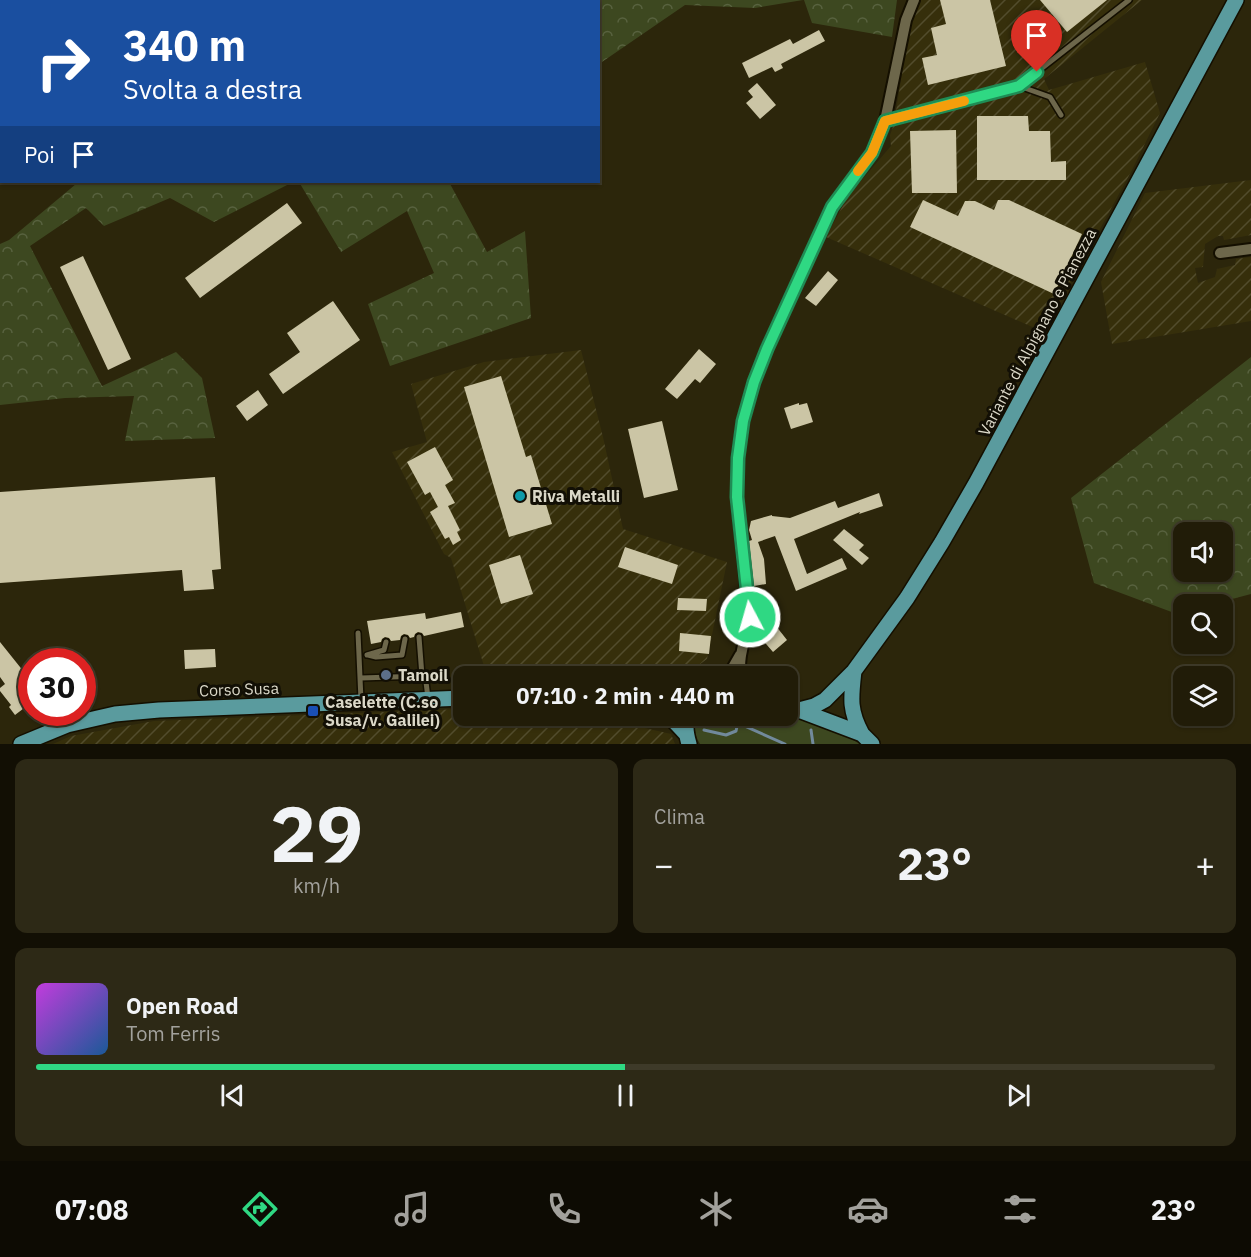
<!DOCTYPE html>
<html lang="it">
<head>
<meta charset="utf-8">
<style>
  :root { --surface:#211c08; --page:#2d2916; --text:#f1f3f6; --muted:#a2a19c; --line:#3e3a29; --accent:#2fd883 }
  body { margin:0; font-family:"IBM Plex Sans",sans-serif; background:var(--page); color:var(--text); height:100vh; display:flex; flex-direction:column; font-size:22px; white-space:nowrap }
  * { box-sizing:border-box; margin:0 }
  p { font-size:20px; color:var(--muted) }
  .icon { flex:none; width:33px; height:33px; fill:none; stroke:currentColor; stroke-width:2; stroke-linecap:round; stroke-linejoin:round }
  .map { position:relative; height:744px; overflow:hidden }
  .drawer { display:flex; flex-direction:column; gap:15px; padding:15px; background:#120f04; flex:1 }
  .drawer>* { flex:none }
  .banner { position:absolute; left:0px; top:0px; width:600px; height:183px; box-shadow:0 2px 4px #0004,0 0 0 2px var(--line); background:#1a4fa0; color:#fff; overflow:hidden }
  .controls { position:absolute; left:1173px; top:522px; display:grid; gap:12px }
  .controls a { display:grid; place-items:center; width:60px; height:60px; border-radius:12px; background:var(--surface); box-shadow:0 2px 4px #0004,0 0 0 2px var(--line); font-size:30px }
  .speed { position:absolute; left:18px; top:648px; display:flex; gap:12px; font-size:30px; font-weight:700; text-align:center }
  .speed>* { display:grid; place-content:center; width:78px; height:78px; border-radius:50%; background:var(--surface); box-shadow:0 2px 4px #0004,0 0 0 2px var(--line); line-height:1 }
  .speed .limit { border:9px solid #d22; background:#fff; color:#111 }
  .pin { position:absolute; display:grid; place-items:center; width:51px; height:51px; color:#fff; margin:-62px -26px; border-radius:50% 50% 50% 0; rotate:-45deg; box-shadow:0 0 6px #0007 }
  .pin .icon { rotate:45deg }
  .me { position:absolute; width:66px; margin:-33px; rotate:354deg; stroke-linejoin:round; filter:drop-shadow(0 0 4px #0008) }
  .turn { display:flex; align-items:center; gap:21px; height:126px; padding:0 24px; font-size:27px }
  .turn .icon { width:78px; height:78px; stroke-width:2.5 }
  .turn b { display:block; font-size:42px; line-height:51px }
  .then { display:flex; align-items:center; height:57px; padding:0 24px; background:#0003; gap:12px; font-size:22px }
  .big { font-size:45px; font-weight:800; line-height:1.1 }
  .drawer .widget { flex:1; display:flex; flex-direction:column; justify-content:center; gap:9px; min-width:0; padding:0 21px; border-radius:12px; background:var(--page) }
  .drawer .dial { align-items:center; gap:0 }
  .dial b { font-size:78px; line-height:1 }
  .song { display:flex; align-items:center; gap:18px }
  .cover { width:72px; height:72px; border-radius:9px; background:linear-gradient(135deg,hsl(290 70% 55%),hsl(210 70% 35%)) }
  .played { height:6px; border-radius:3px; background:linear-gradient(90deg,var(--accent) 50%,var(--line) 50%) }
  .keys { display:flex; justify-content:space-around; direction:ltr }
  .heat { display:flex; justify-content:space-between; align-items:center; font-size:33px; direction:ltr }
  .drawer .tiles { flex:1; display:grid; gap:15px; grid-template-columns:1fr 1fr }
  .widget:last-child { grid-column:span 2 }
  .trip { position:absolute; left:453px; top:666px; width:345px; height:60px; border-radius:12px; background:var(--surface); box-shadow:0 2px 4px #0004,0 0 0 2px var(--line); font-weight:800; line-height:60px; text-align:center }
  .tab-bar { display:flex; height:96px; justify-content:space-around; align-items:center; background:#0d0b03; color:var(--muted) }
  .tab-bar .icon { width:42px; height:42px }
  .tab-bar .selected { color:var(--accent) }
  .tab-bar b { font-size:27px; color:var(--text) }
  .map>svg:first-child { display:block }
  .industrial { fill:url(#industrial-furrows) }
  .green { fill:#3d4820 }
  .forest { fill:url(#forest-crowns); fill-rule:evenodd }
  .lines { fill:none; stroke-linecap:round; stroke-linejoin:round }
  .stream { stroke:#728a9c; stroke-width:3 }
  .building { fill:#cbc5a5 }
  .service-casing { stroke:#140f00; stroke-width:8 }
  .minor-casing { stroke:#140f00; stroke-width:14 }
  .primary-casing { stroke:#140f00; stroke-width:18 }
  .service { stroke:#6d674b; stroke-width:5 }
  .minor { stroke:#6d674b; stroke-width:10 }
  .primary { stroke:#5a9b9e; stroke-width:15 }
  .route-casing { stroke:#1f8c55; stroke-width:15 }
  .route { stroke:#2fd883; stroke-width:10 }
  .slow { stroke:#f59e0b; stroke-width:10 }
  .culture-dot { fill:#0f9aa8; stroke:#120f05; stroke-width:2 }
  .service-dot { fill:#5c6f8a; stroke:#120f05; stroke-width:2 }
  .transit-dot { fill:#1a4fb4; stroke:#120f05; stroke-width:2 }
  .labels { text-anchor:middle; stroke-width:6; stroke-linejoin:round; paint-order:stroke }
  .street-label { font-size:16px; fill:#dbd8c8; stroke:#120f05 }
  .poi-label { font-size:16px; font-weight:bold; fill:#dbd8c8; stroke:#120f05; text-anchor:start }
</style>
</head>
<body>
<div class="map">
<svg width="1251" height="744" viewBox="0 0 1251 744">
  <defs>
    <pattern id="industrial-furrows" width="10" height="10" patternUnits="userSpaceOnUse" patternTransform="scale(1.5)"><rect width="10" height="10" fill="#362f0b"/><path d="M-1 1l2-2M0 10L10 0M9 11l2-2" fill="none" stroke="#524c2d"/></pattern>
    <pattern id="forest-crowns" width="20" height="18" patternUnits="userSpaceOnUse" patternTransform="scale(1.5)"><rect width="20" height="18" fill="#3d4820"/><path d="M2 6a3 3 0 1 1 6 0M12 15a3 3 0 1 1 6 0" fill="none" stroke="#58623f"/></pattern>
  </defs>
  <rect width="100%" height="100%" fill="#2c260b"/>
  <path class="industrial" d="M920 0H1142L1044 79 1049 90 1145 62 1160 113 1132 170 1044 332 826 237 848 196 891 146 890 135 894 124 910 22Z
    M1251 180V235L1224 240 1223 236H1218L1205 244 1203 267 1195 268 1198 283 1215 277 1217 269 1235 265 1236 259 1251 257V321L1112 344 1101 282 1145 193Z
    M581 350 603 437 623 529 727 562 707 659 684 676H487L451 558 444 554 392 452 427 442 411 384 484 362Z
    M463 709 464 716H632L623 723 671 734 675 744H53L71 736 154 721Z"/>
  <path class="green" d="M788 715 847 736 860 744H700C694 735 694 725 697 716Z"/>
  <path class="forest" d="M0 0H803L755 8 685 5 599 64 598 2H2V52H0Z
    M804 0H897L892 37 812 23Z
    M75 182H293L214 222 170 198 104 226 86 208 30 246 102 386 176 352 202 378 215 438 125 441 134 396 65 398 0 405V244L9 240 76 184Z
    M299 182H449L487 252 525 231 531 318 390 366 368 304 434 273 407 211 341 252Z
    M1251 357V594L1213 604H1184L1183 612 1177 614 1094 583 1071 498ZM1222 532V572H1184V532Z"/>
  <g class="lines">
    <path class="stream" d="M722 716 785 744
      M704 730 726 735 736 731 738 722
      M811 730 813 744"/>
  </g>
  <path class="building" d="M940 0H990L1006 66 928 85 922 58 937 55 931 28 946 24Z
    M1040 0H1107L1067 32Z
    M819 30 825 41 781 64 783 68 775 72 772 67 749 78 742 63 790 39 793 44Z
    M757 83 776 105 760 119 746 103 753 97 748 91Z
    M977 116H1028L1029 131H1050L1051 162 1066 161V180H977Z
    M956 130 957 193H912L910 131Z
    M923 200 958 216 965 201H975L994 210 998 200H1009L1082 234 1054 294 910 227Z
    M287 203 302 223 200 298 185 278Z
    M83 256 131 359 108 370 60 267Z
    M828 271 838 280 816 306 805 298Z
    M333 301 360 340 283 394 269 374 300 352 287 333Z
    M699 349 716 364 700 383 695 379 677 399 665 389Z
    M501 376 526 457 531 455 552 524 509 537 464 387Z
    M258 390 268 405 247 421 236 406Z
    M799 403V405L807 403 813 422 791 429 784 408Z
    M662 421 678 490 644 498 628 429Z
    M435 447 453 480 445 485 455 503 448 506 460 530 457 532 461 540 453 545 449 537 445 539 430 512 438 507 430 492 425 495 407 462Z
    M215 477 221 569 212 570 214 589 184 591 182 570 0 583V492Z
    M879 493 883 506 859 514 860 512 794 539 807 574 842 558 847 569 796 591 775 536 758 542 764 559 766 584 754 586 749 541 752 540 749 530 751 521 772 515V516L790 518 835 501 838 508Z
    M844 529 864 545 859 550 869 558 862 565 833 540Z
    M625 547 678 565 672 584 618 567Z
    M520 555 533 594 501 604 489 565Z
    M678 598 707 599 706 611 677 610Z
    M461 612 464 627 424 636 422 633 418 632 415 634 414 637 410 638 408 635 404 634 401 636 400 640 391 641 389 638 385 637 382 639 381 642 371 644 367 621 425 613 426 619Z
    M776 626 787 640 773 652 761 638Z
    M680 633 711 636 709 654 679 651Z
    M0 642 32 682V702L15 715 9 707 11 705 0 691V688L5 684 0 677Z
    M215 649 216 667 185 669 184 650Z"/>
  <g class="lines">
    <defs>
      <path id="service" d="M1019 86 1050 97 1061 115
        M886 121 1019 86 1129 0
        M358 633 361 700
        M419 637 422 676
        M367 655 384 650 386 642
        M368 655 376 657 402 655 405 639
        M361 678 422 676 426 682 428 698"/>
      <path id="minor" d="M1220 253 1251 249
        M728 676 740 655
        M741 676C737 657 747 636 749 617L737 497 738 457 743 421 754 382 767 349 832 207 872 153 885 121 906 20 914 0"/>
      <path id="primary" d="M854 671C851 698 849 710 862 734
        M788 706 862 734 872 744
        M799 710 814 706 825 700 854 671 907 598 942 542 976 483 1236 0
        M665 716 672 719 686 734
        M688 716C684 725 686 734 689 744
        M21 744 67 725 115 714 159 710 464 698"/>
    </defs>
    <use href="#service" class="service-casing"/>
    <use href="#minor" class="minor-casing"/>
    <use href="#primary" class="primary-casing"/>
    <use href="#service" class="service"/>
    <use href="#minor" class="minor"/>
    <use href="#primary" class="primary"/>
  </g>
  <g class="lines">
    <defs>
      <path id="route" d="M750 617 737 497 738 458 743 421 754 382 767 349 832 207 872 153 885 121 1019 86 1037 72"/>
    </defs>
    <use href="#route" class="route-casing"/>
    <use href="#route" class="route"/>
    <path class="slow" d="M858 171 872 153 885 121 964 101"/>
  </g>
  <circle class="culture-dot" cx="520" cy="496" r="6"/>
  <circle class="service-dot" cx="386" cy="675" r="6"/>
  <rect class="transit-dot" x="307" y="705" width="12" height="12" rx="3"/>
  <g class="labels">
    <g class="street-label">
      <text transform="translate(1037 332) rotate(-62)" y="6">Variante di Alpignano e Pianezza</text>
      <text transform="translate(239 689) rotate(-2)" y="6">Corso Susa</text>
    </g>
    <g class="poi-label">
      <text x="532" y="502">Riva Metalli</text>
      <text x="398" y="681">Tamoil</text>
      <text x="325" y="708">Caselette (C.so<tspan x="325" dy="18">Susa/v. Galilei)</tspan></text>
    </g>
  </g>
</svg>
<div class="controls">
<a><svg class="icon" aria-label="sound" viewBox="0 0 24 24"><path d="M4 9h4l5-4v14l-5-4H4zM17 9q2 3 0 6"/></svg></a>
<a><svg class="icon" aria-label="search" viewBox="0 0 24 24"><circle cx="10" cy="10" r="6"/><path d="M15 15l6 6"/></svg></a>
<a><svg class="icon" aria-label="layers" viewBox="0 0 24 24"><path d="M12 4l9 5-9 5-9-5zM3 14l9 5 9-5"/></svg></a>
</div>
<div class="speed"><div class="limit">30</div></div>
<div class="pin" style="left:1037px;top:72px;background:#d93025"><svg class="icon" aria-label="arrive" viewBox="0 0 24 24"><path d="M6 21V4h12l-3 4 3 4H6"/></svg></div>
<svg class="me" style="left:750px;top:617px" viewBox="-20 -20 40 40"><circle r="17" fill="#2fd883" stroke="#fff" stroke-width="3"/><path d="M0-11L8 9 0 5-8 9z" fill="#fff"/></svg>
<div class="trip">07:10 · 2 min · 440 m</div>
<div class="banner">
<div class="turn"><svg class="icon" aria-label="right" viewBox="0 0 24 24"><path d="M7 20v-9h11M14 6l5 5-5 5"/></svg><div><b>340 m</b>Svolta a destra</div></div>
<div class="then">Poi<svg class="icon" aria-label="arrive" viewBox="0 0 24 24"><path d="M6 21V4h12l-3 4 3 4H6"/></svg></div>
</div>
</div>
<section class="drawer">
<div class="tiles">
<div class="widget dial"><b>29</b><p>km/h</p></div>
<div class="widget"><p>Clima</p>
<div class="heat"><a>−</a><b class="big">23°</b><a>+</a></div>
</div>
<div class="widget">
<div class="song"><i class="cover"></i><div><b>Open Road</b><p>Tom Ferris</p></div></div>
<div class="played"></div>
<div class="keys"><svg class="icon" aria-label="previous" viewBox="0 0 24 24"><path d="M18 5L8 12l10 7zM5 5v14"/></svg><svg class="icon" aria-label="pause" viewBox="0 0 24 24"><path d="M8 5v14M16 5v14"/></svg><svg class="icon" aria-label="next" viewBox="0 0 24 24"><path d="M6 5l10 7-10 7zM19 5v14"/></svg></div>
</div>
</div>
</section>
<nav class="tab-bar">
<b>07:08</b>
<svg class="icon selected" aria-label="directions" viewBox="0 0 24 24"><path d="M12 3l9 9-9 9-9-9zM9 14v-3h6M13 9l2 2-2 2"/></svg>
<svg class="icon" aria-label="music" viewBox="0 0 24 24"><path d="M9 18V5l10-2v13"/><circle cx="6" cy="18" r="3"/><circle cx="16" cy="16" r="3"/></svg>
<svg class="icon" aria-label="phone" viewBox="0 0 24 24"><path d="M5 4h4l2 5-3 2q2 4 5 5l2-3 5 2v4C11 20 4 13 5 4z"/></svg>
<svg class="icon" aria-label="climate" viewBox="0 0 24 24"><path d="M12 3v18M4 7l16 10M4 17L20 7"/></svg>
<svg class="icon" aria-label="car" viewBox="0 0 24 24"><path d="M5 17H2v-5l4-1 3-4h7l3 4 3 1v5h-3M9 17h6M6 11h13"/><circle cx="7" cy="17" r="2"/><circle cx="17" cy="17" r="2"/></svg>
<svg class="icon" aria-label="filters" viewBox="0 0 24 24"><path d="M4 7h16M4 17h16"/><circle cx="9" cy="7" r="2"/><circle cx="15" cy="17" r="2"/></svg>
<b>23°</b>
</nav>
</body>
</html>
